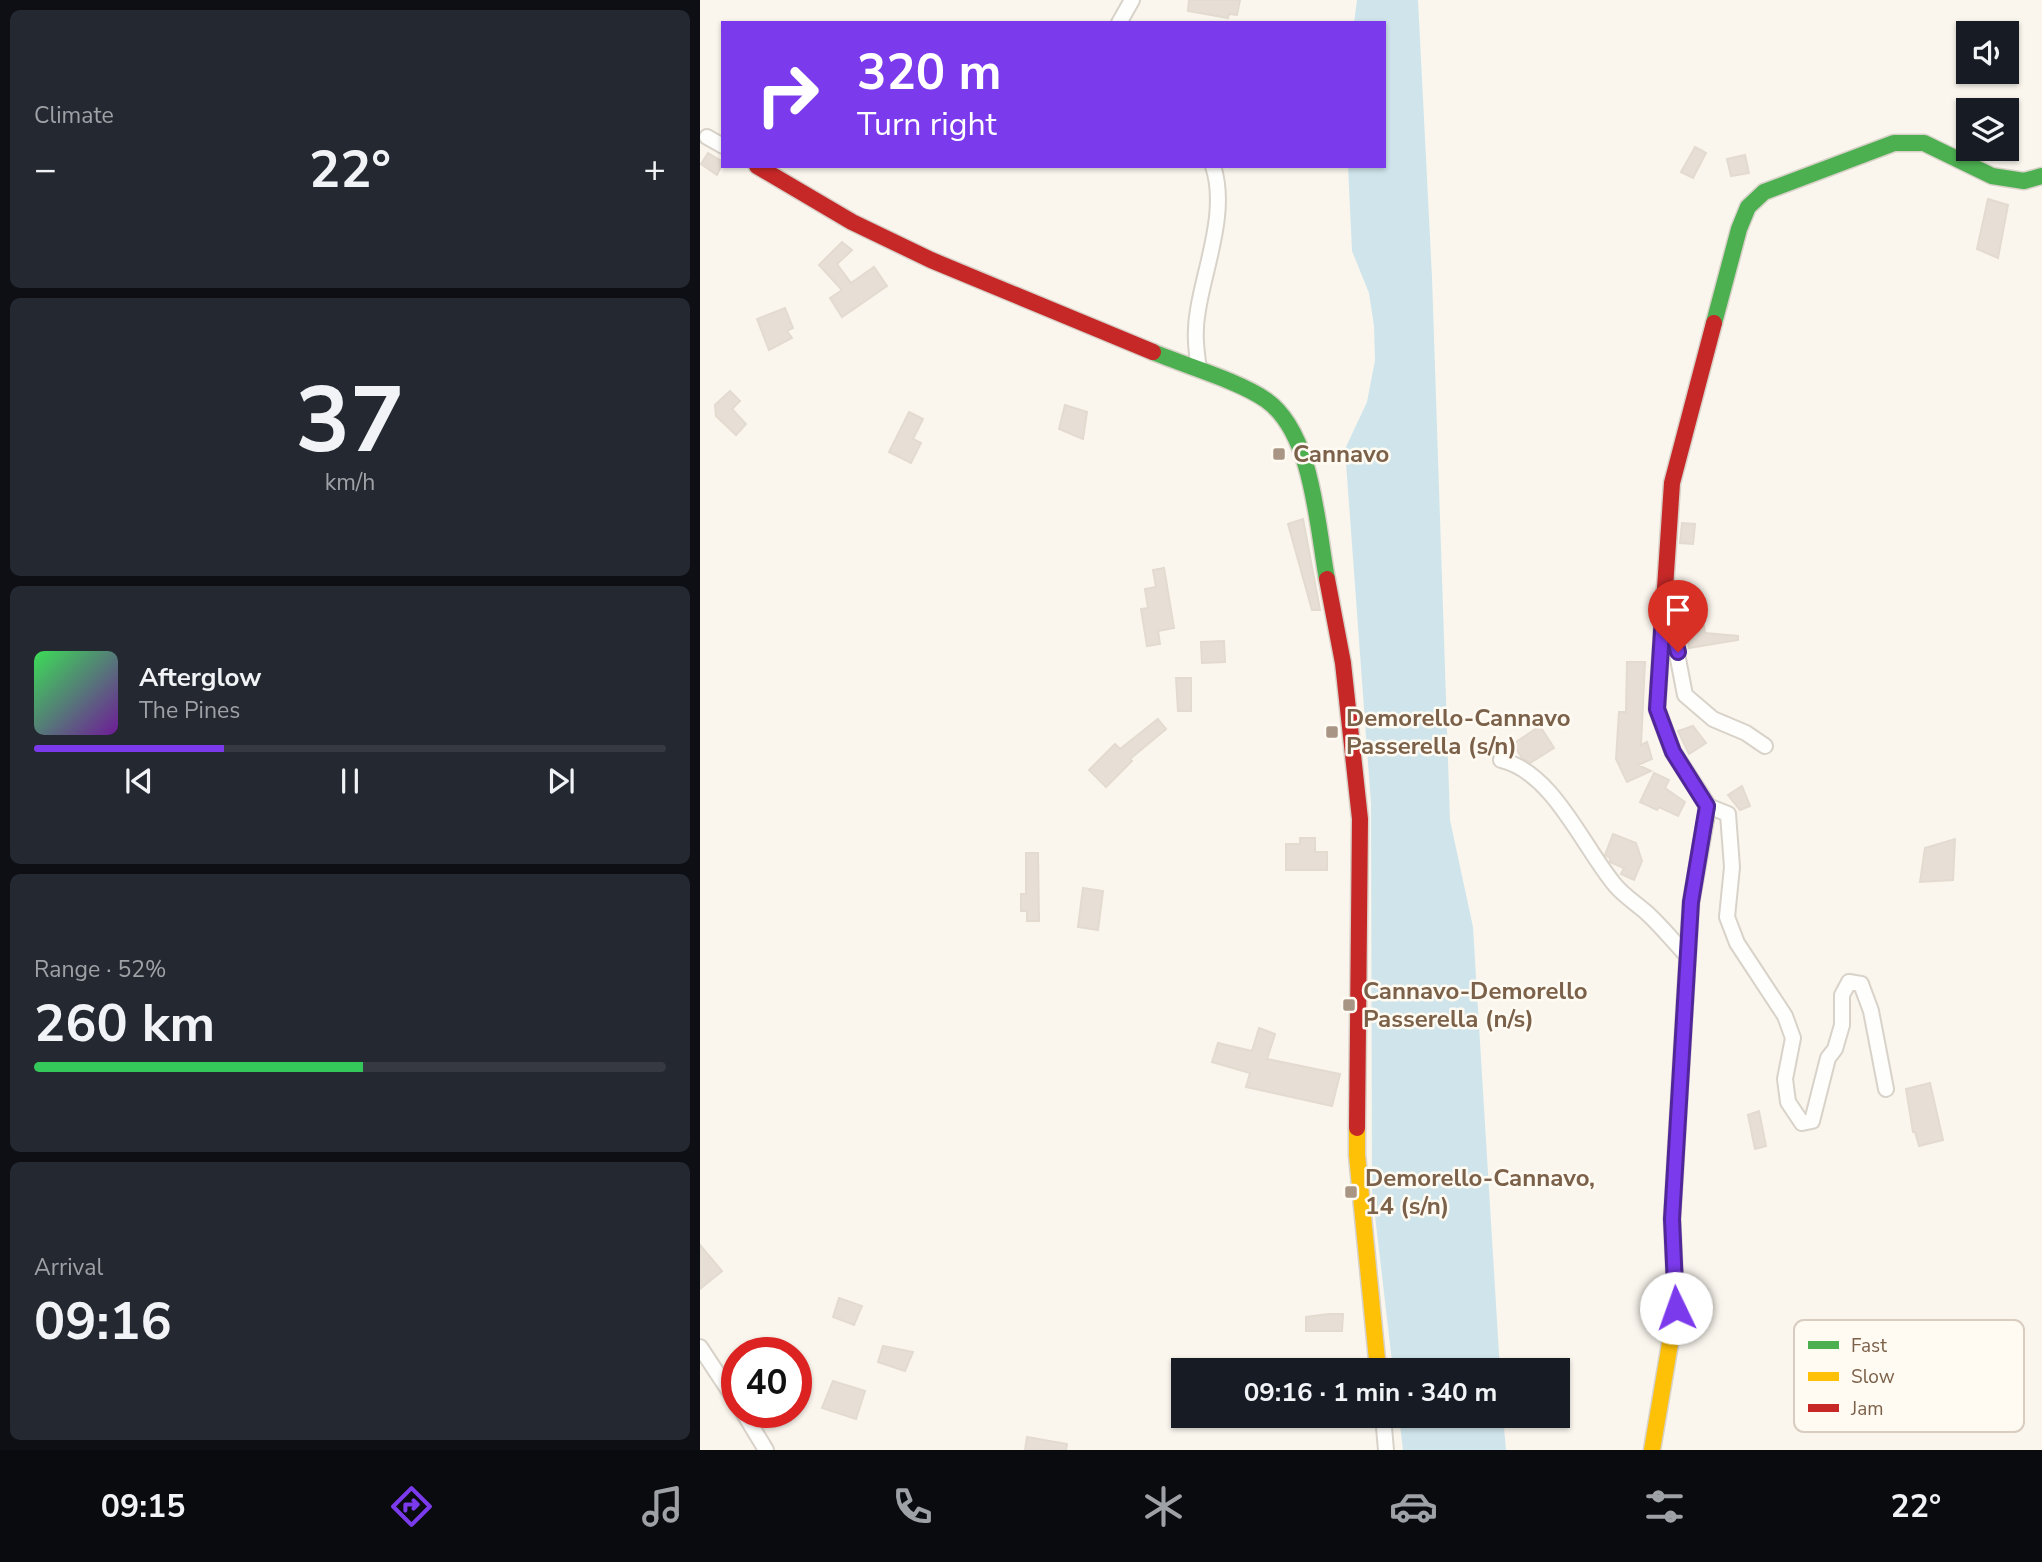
<!DOCTYPE html>
<html lang="en">
<head>
<meta charset="utf-8">
<style>
  :root { --surface:#171b24; --page:#242831; --text:#f1f3f6; --muted:#9ea1a6; --line:#363941; --accent:#7c3aed }
  body { margin:0; font-family:"Nunito Sans",sans-serif; background:var(--page); color:var(--text); height:100vh; display:flex; flex-direction:column; font-size:26px; white-space:nowrap }
  * { box-sizing:border-box; margin:0 }
  p { font-size:23px; color:var(--muted) }
  .icon { flex:none; width:38px; height:38px; fill:none; stroke:currentColor; stroke-width:2; stroke-linecap:round; stroke-linejoin:round }
  .map { position:relative; flex:1; overflow:hidden }
  .sheet { display:flex; flex-direction:column; gap:10px; padding:10px; background:#0d0f14; width:700px }
  .sheet>* { flex:none }
  .hud { position:absolute; left:21px; top:21px; width:665px; height:147px; border-radius:0px; box-shadow:0 2px 5px #0004; background:#7c3aed; color:#fff; overflow:hidden }
  .tools { position:absolute; left:1256px; top:21px; display:grid; gap:14px }
  .tools a { display:grid; place-items:center; width:63px; height:63px; border-radius:0px; background:var(--surface); box-shadow:0 2px 5px #0004; font-size:35px }
  .speed { position:absolute; left:21px; top:1337px; display:flex; gap:14px; font-size:35px; font-weight:700; text-align:center }
  .speed>* { display:grid; place-content:center; width:91px; height:91px; border-radius:50%; background:var(--surface); box-shadow:0 2px 5px #0004; line-height:1 }
  .speed .limit { border:10px solid #d22; background:#fff; color:#111 }
  .pin { position:absolute; display:grid; place-items:center; width:60px; height:60px; color:#fff; margin:-72px -30px; border-radius:50% 50% 50% 0; rotate:-45deg; box-shadow:0 0 7px #0007 }
  .pin .icon { rotate:45deg }
  .me { position:absolute; width:77px; margin:-38px; rotate:357deg; stroke-linejoin:round; filter:drop-shadow(0 0 5px #0008) }
  .turn { display:flex; align-items:center; gap:24px; height:147px; padding:0 21px; font-size:32px }
  .turn .icon { width:91px; height:91px; stroke-width:2.5 }
  .turn b { display:block; font-size:49px; line-height:60px }
  .big { font-size:52px; font-weight:700; line-height:1.1 }
  .sheet .card { flex:1; display:flex; flex-direction:column; justify-content:center; gap:10px; min-width:0; padding:0 24px; border-radius:10px; background:var(--page) }
  .sheet .dial { align-items:center; gap:0 }
  .dial b { font-size:91px; line-height:1 }
  .song { display:flex; align-items:center; gap:21px }
  .cover { width:84px; height:84px; border-radius:10px; background:linear-gradient(135deg,hsl(130 70% 55%),hsl(280 70% 35%)) }
  .played { height:7px; border-radius:4px; background:linear-gradient(90deg,var(--accent) 30%,var(--line) 30%) }
  .keys { display:flex; justify-content:space-around; direction:ltr }
  .heat { display:flex; justify-content:space-between; align-items:center; font-size:38px; direction:ltr }
  .charge { height:10px; border-radius:5px; background:linear-gradient(90deg,#34c759 52%,var(--line) 0) }
  .trip { position:absolute; left:471px; top:1358px; width:399px; height:70px; border-radius:0px; background:var(--surface); box-shadow:0 2px 5px #0004; font-weight:700; line-height:70px; text-align:center }
  .tab-bar { display:flex; height:112px; justify-content:space-around; align-items:center; background:#090b0e; color:var(--muted) }
  .tab-bar .icon { width:49px; height:49px }
  .tab-bar .active { color:var(--accent) }
  .tab-bar b { font-size:32px; color:var(--text) }
  main { display:flex; flex:1; min-height:0 }
  .map>svg:first-child { display:block }
  .water { fill:#cfe5eb }
  .building { fill:#e7dfd5; stroke:#e3dad0; stroke-width:2 }
  .lines { fill:none; stroke-linecap:round; stroke-linejoin:round }
  .street-casing { stroke:#d8d2c9; stroke-width:18 }
  .fast-casing { stroke:#d8d2c9; stroke-width:19 }
  .slow-casing { stroke:#d8d2c9; stroke-width:19 }
  .jam-casing { stroke:#d8d2c9; stroke-width:19 }
  .street { stroke:#fefefc; stroke-width:14 }
  .fast { stroke:#4caf50; stroke-width:16 }
  .slow { stroke:#ffc107; stroke-width:16 }
  .jam { stroke:#c62828; stroke-width:16 }
  .route-casing { stroke:#51269a; stroke-width:18 }
  .route { stroke:#7c3aed; stroke-width:12 }
  .poi-dot { fill:#a89583; stroke:#fffbf2; stroke-width:2.5 }
  .labels { text-anchor:middle; stroke-width:5; stroke-linejoin:round; paint-order:stroke }
  .poi-label { font-size:24px; font-weight:bold; fill:#7c614a; stroke:#fffbf2; text-anchor:start }
  .key { fill:#fffbf2; stroke:#d8cdc0; stroke-width:2 }
  .key-label { font-size:19px; fill:#7c614a }
</style>
</head>
<body>
<main>
<section class="sheet">
<div class="card"><p>Climate</p>
<div class="heat"><a>−</a><b class="big">22°</b><a>+</a></div>
</div>
<div class="card dial"><b>37</b><p>km/h</p></div>
<div class="card">
<div class="song"><i class="cover"></i><div><b>Afterglow</b><p>The Pines</p></div></div>
<div class="played"></div>
<div class="keys"><svg class="icon" aria-label="previous" viewBox="0 0 24 24"><path d="M18 5L8 12l10 7zM5 5v14"/></svg><svg class="icon" aria-label="pause" viewBox="0 0 24 24"><path d="M8 5v14M16 5v14"/></svg><svg class="icon" aria-label="next" viewBox="0 0 24 24"><path d="M6 5l10 7-10 7zM19 5v14"/></svg></div>
</div>
<div class="card"><p>Range · 52%</p><b class="big">260 km</b><div class="charge"></div></div>
<div class="card"><p>Arrival</p><b class="big">09:16</b></div>
</section>
<div class="map">
<svg width="1342" height="1450" viewBox="0 0 1342 1450">
  <rect width="100%" height="100%" fill="#faf6ee"/>
  <path class="water" d="M657 0H718L732 277 750 820 773 927 800 1370H693L672 1190 671 804 645 449 667 402 675 360 674 326 669 293 652 251 648 166H684V23H654Z
    M699 1416H803L806 1450H703Z"/>
  <path class="building" d="M489 0H540L537 15 529 14 528 18 488 11Z
    M995 147 1006 153 993 178 981 172Z
    M8 153 23 162 17 175 1 164Z
    M1045 155 1049 173 1031 176 1027 159Z
    M1288 199 1308 205 1298 258 1277 249Z
    M142 242 152 250 137 264 151 283 174 267 187 286 142 317 130 298 142 290 119 265Z
    M85 308 93 328 87 331 92 338 69 350 57 319Z
    M30 391 40 401 32 409 46 424 36 435 16 416 15 405Z
    M365 405 387 412 383 439 359 429Z
    M209 412 223 419 213 439 221 443 211 463 189 452Z
    M603 519 620 610H612L588 524Z
    M982 523 995 524 993 544 980 543Z
    M464 568 474 628 458 631 460 644 447 646 441 609 448 608 445 589 456 587 453 570Z
    M1000 599 1005 633 1038 636V640L989 648 983 600Z
    M524 641 525 662 502 663 501 642Z
    M927 662H945L941 745 947 742 952 759 938 765 951 771 927 782 916 759 919 712H926Z
    M476 678H491V711H478Z
    M458 719 466 729 430 759 432 761 406 787 389 770 415 744 420 749Z
    M840 726 854 748 830 763 822 758 813 744Z
    M993 726 1006 743 989 754 978 731Z
    M954 773 969 780 965 788 985 802 978 816 959 807 957 810 940 802Z
    M1042 786 1050 806 1040 810 1028 795Z
    M913 834 936 843 942 861 934 880 921 874 924 868 910 862V858L905 855Z
    M600 838H615V852H627V870H586V844H600Z
    M1255 839 1253 880 1220 882 1225 848Z
    M326 853H338L339 921H327V911H321V894H326Z
    M383 888 403 891 398 930 378 927Z
    M559 1028 575 1034 567 1059 640 1074 632 1106 546 1087 550 1073 512 1062 518 1043 552 1051Z
    M1230 1083 1243 1140 1219 1146 1215 1132H1213L1206 1089Z
    M1059 1111 1066 1146 1055 1149 1048 1115Z
    M0 1245 22 1271 0 1289Z
    M139 1298 162 1306 154 1325 133 1317Z
    M629 1314H643L642 1331H606V1317Z
    M183 1346 213 1352 205 1371 178 1362Z
    M133 1381 165 1391 156 1419 122 1408Z
    M327 1437 367 1444 366 1450H325Z"/>
  <g class="lines">
    <defs>
      <path id="street" d="M419 23 432 0
        M7 137 23 146
        M499 369C496 349 494 331 498 310 505 266 528 211 513 166
        M963 616 973 633 985 695 1013 719 1046 733 1065 746
        M801 760C853 772 883 847 915 885 924 896 937 904 948 914 962 927 975 943 988 957
        M1008 806 1028 814 1032 867 1027 917 1037 943 1085 1016 1093 1038 1085 1079 1088 1102 1102 1123 1112 1121 1128 1058 1135 1049 1142 1025V995L1149 982 1161 984 1171 1011 1186 1089
        M0 1347 37 1403
        M43 1412 66 1450
        M683 1416 686 1450"/>
      <path id="fast" d="M1014 323 1039 229 1048 207 1064 192 1194 143H1224L1292 176 1324 181 1342 176
        M453 352C486 366 539 381 566 400 613 433 617 526 627 579
        M962 633 957 709 973 752 1008 806 991 902 985 1001"/>
      <path id="slow" d="M657 1128V1155L678 1370
        M952 1450 976 1308 972 1219 985 1001"/>
      <path id="jam" d="M57 166 152 222 231 260 453 352
        M627 579 643 663 660 819 657 1128
        M962 633 972 483 1014 323"/>
    </defs>
    <use href="#street" class="street-casing"/>
    <use href="#fast" class="fast-casing"/>
    <use href="#slow" class="slow-casing"/>
    <use href="#jam" class="jam-casing"/>
    <use href="#street" class="street"/>
    <use href="#fast" class="fast"/>
    <use href="#slow" class="slow"/>
    <use href="#jam" class="jam"/>
  </g>
  <g class="lines">
    <defs>
      <path id="route" d="M976 1308 972 1219 991 902 1007 806 973 752 957 709 963 616 973 633 978 652"/>
    </defs>
    <use href="#route" class="route-casing"/>
    <use href="#route" class="route"/>
  </g>
  <g class="poi-dot">
    <rect x="572" y="447" width="14" height="14" rx="3.5"/>
    <rect x="625" y="725" width="14" height="14" rx="3.5"/>
    <rect x="642" y="998" width="14" height="14" rx="3.5"/>
    <rect x="644" y="1185" width="14" height="14" rx="3.5"/>
  </g>
  <g class="labels">
    <g class="poi-label">
      <text x="593" y="462">Cannavo</text>
      <text x="646" y="726">Demorello-Cannavo<tspan x="646" dy="28">Passerella (s/n)</tspan></text>
      <text x="663" y="999">Cannavo-Demorello<tspan x="663" dy="28">Passerella (n/s)</tspan></text>
      <text x="665" y="1186">Demorello-Cannavo,<tspan x="665" dy="28">14 (s/n)</tspan></text>
    </g>
  </g>
  <rect x="1094" y="1320" width="230" height="112" rx="10" class="key"/>
  <rect x="1108" y="1341" width="31" height="8" fill="#4caf50"/>
  <rect x="1108" y="1372" width="31" height="9" fill="#ffc107"/>
  <rect x="1108" y="1404" width="31" height="8" fill="#c62828"/>
  <g class="key-label">
    <text x="1151" y="1352">Fast</text>
    <text x="1151" y="1383">Slow</text>
    <text x="1151" y="1415">Jam</text>
  </g>
</svg>
<div class="tools">
<a><svg class="icon" aria-label="sound" viewBox="0 0 24 24"><path d="M4 9h4l5-4v14l-5-4H4zM17 9q2 3 0 6"/></svg></a>
<a><svg class="icon" aria-label="layers" viewBox="0 0 24 24"><path d="M12 4l9 5-9 5-9-5zM3 14l9 5 9-5"/></svg></a>
</div>
<div class="speed"><div class="limit">40</div></div>
<div class="pin" style="left:978px;top:652px;background:#d93025"><svg class="icon" aria-label="arrive" viewBox="0 0 24 24"><path d="M6 21V4h12l-3 4 3 4H6"/></svg></div>
<svg class="me" style="left:976px;top:1308px" viewBox="-20 -20 40 40"><circle r="19" fill="#fff"/><path d="M0-13L10 11 0 6-10 11z" fill="#7c3aed"/></svg>
<div class="trip">09:16 · 1 min · 340 m</div>
<div class="hud">
<div class="turn"><svg class="icon" aria-label="right" viewBox="0 0 24 24"><path d="M7 20v-9h11M14 6l5 5-5 5"/></svg><div><b>320 m</b>Turn right</div></div>
</div>
</div>
</main>
<nav class="tab-bar">
<b>09:15</b>
<svg class="icon active" aria-label="directions" viewBox="0 0 24 24"><path d="M12 3l9 9-9 9-9-9zM9 14v-3h6M13 9l2 2-2 2"/></svg>
<svg class="icon" aria-label="music" viewBox="0 0 24 24"><path d="M9 18V5l10-2v13"/><circle cx="6" cy="18" r="3"/><circle cx="16" cy="16" r="3"/></svg>
<svg class="icon" aria-label="phone" viewBox="0 0 24 24"><path d="M5 4h4l2 5-3 2q2 4 5 5l2-3 5 2v4C11 20 4 13 5 4z"/></svg>
<svg class="icon" aria-label="climate" viewBox="0 0 24 24"><path d="M12 3v18M4 7l16 10M4 17L20 7"/></svg>
<svg class="icon" aria-label="car" viewBox="0 0 24 24"><path d="M5 17H2v-5l4-1 3-4h7l3 4 3 1v5h-3M9 17h6M6 11h13"/><circle cx="7" cy="17" r="2"/><circle cx="17" cy="17" r="2"/></svg>
<svg class="icon" aria-label="filters" viewBox="0 0 24 24"><path d="M4 7h16M4 17h16"/><circle cx="9" cy="7" r="2"/><circle cx="15" cy="17" r="2"/></svg>
<b>22°</b>
</nav>
</body>
</html>
